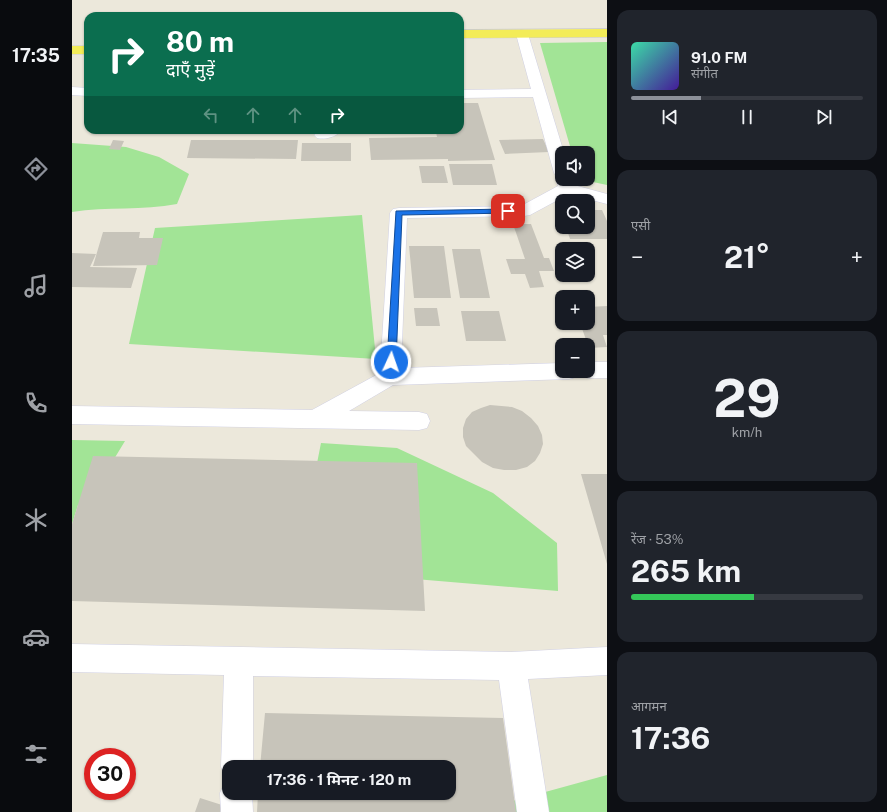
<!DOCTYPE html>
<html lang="hi">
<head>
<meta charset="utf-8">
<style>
  :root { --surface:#171b24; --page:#20242c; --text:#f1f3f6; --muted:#9ea1a6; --line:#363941; --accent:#8c9099 }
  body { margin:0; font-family:"Public Sans","Noto Sans Devanagari",sans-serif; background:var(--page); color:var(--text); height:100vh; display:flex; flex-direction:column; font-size:15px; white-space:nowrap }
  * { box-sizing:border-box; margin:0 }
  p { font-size:13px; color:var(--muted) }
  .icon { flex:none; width:22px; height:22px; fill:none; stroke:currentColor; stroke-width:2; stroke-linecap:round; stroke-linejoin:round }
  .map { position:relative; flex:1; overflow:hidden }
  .sheet { display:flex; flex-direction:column; gap:10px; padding:10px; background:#0d0f14; width:280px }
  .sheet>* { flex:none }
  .top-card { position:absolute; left:12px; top:12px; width:380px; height:122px; border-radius:12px; box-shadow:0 1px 3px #0004; background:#0b6e4f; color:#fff; overflow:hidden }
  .tools { position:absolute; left:483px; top:146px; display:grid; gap:8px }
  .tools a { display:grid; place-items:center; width:40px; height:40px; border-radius:8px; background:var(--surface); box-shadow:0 1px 3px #0004; font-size:20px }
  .speed { position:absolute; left:12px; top:748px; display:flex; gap:8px; font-size:20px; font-weight:700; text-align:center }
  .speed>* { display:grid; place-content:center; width:52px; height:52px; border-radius:50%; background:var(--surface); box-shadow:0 1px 3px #0004; line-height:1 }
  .speed .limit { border:6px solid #d22; background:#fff; color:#111 }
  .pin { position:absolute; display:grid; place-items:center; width:34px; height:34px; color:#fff; margin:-17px; border-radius:8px; box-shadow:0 2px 6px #0006 }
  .me { position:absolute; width:44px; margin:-22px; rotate:3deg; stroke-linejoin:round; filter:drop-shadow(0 0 3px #0008) }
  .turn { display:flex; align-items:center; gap:14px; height:84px; padding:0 16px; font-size:18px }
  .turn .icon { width:52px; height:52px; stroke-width:2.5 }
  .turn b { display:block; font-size:28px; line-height:34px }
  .lanes { display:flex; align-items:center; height:38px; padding:0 16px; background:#0003; justify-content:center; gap:20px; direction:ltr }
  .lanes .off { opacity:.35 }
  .big { font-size:30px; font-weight:700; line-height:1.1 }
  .sheet .tile { flex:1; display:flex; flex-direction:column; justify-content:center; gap:6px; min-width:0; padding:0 14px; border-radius:12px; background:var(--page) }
  .sheet .dial { align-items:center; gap:0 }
  .dial b { font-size:52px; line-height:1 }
  .song { display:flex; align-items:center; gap:12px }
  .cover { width:48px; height:48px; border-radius:6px; background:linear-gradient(135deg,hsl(160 70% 55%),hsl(260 70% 35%)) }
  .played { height:4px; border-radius:2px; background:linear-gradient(90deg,var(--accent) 30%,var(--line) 30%) }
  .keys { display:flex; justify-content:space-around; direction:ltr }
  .heat { display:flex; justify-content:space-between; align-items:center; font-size:22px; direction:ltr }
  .charge { height:6px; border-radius:3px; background:linear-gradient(90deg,#34c759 53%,var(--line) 0) }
  .trip { position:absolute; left:150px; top:760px; width:234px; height:40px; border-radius:12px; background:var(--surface); box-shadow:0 1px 3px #0004; font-weight:700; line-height:40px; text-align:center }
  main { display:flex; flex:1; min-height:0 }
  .dock { display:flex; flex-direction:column; width:72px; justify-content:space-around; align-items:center; background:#090b0e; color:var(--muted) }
  .dock .icon { width:28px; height:28px }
  .dock .current { color:var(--accent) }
  .dock b { font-size:18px; color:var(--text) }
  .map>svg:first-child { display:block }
  .green { fill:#a2e496 }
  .building { fill:#c7c4ba }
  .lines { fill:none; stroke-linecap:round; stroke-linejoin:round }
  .street-casing { stroke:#d0d0e3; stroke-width:1 }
  .primary-casing { stroke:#ccc; stroke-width:1 }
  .street { fill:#fff; fill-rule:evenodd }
  .primary { fill:#f3ec58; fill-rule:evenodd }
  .route { fill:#1a73e8; stroke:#114b97 }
</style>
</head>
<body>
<main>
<nav class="dock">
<b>17:35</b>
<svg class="icon current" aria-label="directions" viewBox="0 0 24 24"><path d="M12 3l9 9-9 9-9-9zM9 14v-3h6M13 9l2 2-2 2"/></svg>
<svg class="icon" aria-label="music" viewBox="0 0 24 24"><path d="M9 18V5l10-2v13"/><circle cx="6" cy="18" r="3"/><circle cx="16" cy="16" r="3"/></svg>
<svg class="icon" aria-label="phone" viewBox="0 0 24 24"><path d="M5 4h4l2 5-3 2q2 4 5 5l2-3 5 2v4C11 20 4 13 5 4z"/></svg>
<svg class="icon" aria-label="climate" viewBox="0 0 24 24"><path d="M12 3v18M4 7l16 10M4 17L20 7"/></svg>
<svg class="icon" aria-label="car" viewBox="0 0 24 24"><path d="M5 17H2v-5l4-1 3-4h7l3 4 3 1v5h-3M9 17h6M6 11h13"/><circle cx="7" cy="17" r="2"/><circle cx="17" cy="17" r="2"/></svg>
<svg class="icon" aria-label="filters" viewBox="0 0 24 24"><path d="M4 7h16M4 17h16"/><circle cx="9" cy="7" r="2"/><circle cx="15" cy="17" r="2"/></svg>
</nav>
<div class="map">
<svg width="535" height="812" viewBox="0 0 535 812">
  <rect width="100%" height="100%" fill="#ece8db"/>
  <path class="green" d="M535 42V185L507 179H516V153H500L468 43Z
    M0 143 54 147 87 157 117 174 105 204C71 211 35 206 0 212Z
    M290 215 304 359 57 344 83 228Z
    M0 440 53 441 39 464 6 505 0 524Z
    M249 443 325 448 421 493 485 543 486 591 343 579 231 534Z
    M535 775V812H428L433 803Z"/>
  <path class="building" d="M388 103H406L423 160 376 161V159L299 160 297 138 365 137 364 132H372V130H388Z
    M471 139 477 152 433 154 427 140Z
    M41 140 52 141 48 150 37 149Z
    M119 140H226L224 159 115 158Z
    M230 143H279V161H229Z
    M377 164H420L425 185H381Z
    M347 166H372L376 183H350Z
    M516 210H530L535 221V239H498L494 227H516Z
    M441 224H459L472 258H477L482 271H467L472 287 458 288 453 274H439L434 259H453Z
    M31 232H68L67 238H91L85 265 21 266Z
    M337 246H372L379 298H342Z
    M380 249H408L418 298H388Z
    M0 253 24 254 18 267 65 268 59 288 0 287Z
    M535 306V335H531L535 347 517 348 508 323H516V307Z
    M342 308H365L368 326H344Z
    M389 311H427L434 341H394Z
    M418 405 440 407 450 411 459 418 466 426 470 435 471 444 468 453 463 461 455 467 444 470H432L421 468 410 462 394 446 391 437V428L394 419 400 412 409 408Z
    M21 456 345 463 353 611 0 601V524Z
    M509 474H535V564Z
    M193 713 431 718 444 812H185L186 793H377V767H188Z
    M128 798 150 805 148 812H123Z"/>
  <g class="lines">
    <defs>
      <path id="street" d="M450 30 454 31 456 34 492 153H490V179H500L502 185 535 194V204L497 194 458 215 452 216 335 218 329 368 490 363V371H516V362H535V378H516L509 376 507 372 504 377 497 379 321 385 277 411 347 412 355 414 358 421 355 428 347 430 0 424V406L240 410 308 373 318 213 321 209 327 208 449 206 486 186 484 179 485 177 482 173 461 97 388 98V90L459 89 444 34 446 31Z
        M0 87 16 88V96L0 95Z
        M249 130H269C265 137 253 140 245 138L242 135 245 132Z
        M0 644 439 652 535 647V675L456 679 477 812H445L427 680 181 676V767H157V779L154 778 149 767 152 675 0 672Z
        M157 780V793H180L181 812H149L148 793 153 782Z"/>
      <path id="primary" d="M535 29V37L388 38V30Z
        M0 46H16V54H0Z"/>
    </defs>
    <use href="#street" class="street-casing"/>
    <use href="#primary" class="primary-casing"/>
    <use href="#street" class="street"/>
    <use href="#primary" class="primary"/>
  </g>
  <path class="route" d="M436 209 439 210V213L330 215 324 362 319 366 316 365 315 362 324 211Z"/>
</svg>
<div class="tools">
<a><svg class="icon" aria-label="sound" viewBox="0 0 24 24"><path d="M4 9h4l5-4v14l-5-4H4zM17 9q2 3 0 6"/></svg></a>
<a><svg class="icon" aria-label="search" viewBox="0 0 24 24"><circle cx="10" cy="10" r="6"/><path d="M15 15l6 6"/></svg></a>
<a><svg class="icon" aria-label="layers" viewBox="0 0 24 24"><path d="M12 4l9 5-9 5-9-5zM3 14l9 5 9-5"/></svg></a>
<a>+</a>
<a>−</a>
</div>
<div class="speed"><div class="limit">30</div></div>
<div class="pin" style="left:436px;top:211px;background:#d93025"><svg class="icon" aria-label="arrive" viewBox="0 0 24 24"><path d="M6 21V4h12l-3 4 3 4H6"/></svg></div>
<svg class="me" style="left:319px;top:362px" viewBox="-20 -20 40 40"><circle r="17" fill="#1a73e8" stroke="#fff" stroke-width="3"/><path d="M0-11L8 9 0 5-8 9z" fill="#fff"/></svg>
<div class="trip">17:36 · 1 मिनट · 120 m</div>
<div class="top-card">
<div class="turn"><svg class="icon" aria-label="right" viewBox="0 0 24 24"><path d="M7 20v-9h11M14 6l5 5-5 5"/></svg><div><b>80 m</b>दाएँ मुड़ें</div></div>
<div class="lanes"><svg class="icon off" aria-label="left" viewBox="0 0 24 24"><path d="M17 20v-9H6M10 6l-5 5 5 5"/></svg><svg class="icon off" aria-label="ahead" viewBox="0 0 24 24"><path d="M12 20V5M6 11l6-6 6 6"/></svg><svg class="icon off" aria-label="ahead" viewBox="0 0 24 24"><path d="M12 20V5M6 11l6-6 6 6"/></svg><svg class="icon" aria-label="right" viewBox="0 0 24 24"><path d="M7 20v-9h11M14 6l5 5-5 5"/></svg></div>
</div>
</div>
<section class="sheet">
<div class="tile">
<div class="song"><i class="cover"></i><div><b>91.0 FM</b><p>संगीत</p></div></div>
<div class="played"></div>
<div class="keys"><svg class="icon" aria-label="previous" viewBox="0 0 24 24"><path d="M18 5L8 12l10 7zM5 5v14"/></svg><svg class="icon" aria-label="pause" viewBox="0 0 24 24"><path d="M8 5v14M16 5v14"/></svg><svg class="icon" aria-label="next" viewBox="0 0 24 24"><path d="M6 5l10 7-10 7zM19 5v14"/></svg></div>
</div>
<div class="tile"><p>एसी</p>
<div class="heat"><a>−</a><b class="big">21°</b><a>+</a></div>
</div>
<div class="tile dial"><b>29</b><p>km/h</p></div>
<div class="tile"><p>रेंज · 53%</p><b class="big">265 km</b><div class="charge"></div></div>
<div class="tile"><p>आगमन</p><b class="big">17:36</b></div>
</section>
</main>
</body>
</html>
